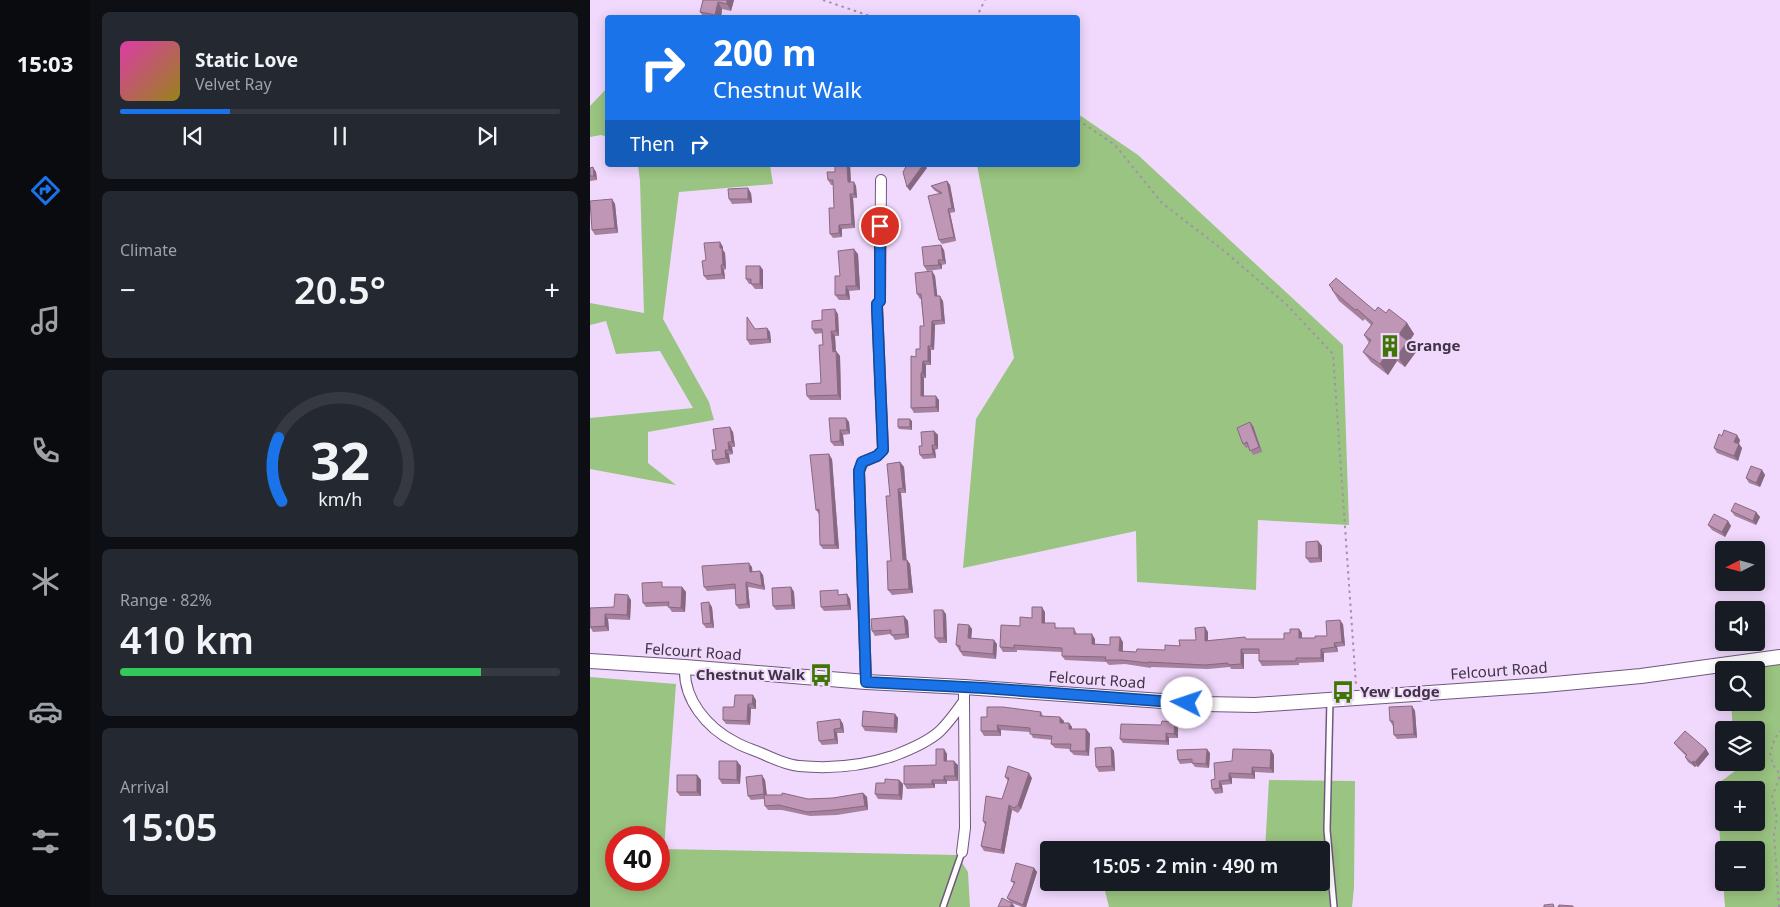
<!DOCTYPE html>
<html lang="en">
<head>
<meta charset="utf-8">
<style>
  :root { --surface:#171b24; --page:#242831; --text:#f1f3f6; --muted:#9ea1a6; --line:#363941; --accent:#1a73e8 }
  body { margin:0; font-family:"Noto Sans",sans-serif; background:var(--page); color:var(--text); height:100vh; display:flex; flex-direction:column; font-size:19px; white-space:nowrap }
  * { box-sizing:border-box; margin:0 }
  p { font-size:16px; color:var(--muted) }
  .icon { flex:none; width:28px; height:28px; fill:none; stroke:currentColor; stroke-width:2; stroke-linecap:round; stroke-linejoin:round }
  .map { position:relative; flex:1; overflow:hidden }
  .sheet { display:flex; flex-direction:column; gap:12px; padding:12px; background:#0d0f14; width:500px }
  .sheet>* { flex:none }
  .guide { position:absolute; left:15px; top:15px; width:475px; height:152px; border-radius:5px; box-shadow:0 2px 12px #0003; background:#1a73e8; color:#fff; overflow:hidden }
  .needle { width:32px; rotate:264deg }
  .controls { position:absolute; left:1125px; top:541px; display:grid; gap:10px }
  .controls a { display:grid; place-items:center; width:50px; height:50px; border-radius:5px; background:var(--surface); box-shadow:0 2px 12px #0003; font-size:25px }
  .speed { position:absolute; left:15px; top:826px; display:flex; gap:10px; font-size:25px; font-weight:700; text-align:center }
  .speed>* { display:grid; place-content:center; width:65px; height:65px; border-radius:50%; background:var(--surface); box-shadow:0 2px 12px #0003; line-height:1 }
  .speed .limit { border:8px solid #d22; background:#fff; color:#111 }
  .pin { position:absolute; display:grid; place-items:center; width:42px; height:42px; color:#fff; margin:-21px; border:2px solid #fff; border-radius:50%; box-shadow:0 1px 5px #0007 }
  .me { position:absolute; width:55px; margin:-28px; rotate:274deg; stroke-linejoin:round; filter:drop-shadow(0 0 4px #0008) }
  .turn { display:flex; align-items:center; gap:18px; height:105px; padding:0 25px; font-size:22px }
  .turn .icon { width:65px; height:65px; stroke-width:2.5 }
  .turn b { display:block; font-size:35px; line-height:42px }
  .then { display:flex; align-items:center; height:48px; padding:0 25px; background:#0003; gap:10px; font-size:19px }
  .big { font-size:38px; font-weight:600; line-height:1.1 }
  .sheet .tile { flex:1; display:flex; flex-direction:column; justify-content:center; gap:8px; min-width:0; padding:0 18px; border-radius:8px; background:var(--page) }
  .sheet .dial { align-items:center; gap:0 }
  .dial svg { height:130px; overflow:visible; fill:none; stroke:var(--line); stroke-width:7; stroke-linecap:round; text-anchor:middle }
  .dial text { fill:var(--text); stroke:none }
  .song { display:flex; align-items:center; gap:15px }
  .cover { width:60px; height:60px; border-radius:8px; background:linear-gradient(135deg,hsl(320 70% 55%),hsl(50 70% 35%)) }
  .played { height:5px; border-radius:2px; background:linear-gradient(90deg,var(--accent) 25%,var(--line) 25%) }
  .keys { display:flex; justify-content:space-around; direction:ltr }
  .heat { display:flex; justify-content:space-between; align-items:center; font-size:28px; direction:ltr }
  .charge { height:8px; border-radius:4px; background:linear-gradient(90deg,#34c759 82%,var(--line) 0) }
  .trip { position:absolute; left:450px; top:841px; width:290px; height:50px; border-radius:5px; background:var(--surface); box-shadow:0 2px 12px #0003; font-weight:600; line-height:50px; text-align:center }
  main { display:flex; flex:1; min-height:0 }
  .dock { display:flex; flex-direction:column; width:90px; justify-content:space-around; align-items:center; background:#090b0e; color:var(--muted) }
  .dock .icon { width:35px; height:35px }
  .dock .on { color:var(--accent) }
  .dock b { font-size:22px; color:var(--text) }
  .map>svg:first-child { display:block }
  .green { fill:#9ac481; fill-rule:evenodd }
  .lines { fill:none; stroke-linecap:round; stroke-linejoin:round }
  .lane-casing { stroke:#71577e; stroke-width:8 }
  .street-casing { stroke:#71577e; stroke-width:12 }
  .secondary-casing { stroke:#71577e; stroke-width:16 }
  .path { stroke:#a390ac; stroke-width:2; stroke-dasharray:2.5 4; stroke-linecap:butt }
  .lane { stroke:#fff; stroke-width:5 }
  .street { stroke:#fff; stroke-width:10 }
  .secondary { stroke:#fff; stroke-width:14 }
  .wall { fill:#a5819d }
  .shaded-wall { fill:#866980 }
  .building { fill:#c096b7; stroke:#866980 }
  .route-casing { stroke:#114b97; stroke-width:12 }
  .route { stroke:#1a73e8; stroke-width:9 }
  .labels { text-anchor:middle; stroke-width:4; stroke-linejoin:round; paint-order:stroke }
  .poi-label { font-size:15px; font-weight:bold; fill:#3f3344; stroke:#f1d9fd; text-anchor:start }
  .street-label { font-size:15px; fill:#3f3344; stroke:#f1d9fd }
</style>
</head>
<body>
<main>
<nav class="dock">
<b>15:03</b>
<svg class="icon on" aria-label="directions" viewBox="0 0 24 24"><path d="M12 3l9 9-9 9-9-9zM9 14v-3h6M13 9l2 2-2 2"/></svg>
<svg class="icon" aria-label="music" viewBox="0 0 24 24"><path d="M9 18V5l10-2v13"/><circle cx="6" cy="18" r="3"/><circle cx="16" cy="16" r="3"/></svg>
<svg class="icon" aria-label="phone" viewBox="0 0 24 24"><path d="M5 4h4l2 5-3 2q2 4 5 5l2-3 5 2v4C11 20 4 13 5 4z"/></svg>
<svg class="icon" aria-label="climate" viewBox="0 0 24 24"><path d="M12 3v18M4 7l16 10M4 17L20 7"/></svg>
<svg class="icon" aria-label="car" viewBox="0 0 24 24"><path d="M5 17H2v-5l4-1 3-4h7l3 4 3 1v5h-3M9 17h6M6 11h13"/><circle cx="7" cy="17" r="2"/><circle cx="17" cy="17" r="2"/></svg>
<svg class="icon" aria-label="filters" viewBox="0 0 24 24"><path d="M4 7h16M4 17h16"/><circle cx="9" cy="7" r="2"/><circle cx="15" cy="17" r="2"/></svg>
</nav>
<section class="sheet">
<div class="tile">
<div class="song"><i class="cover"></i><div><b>Static Love</b><p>Velvet Ray</p></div></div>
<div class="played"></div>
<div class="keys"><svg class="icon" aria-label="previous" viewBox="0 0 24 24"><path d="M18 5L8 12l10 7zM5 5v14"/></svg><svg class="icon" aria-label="pause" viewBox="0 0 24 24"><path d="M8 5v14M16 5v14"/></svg><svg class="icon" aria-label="next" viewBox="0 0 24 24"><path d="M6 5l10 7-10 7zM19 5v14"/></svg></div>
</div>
<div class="tile"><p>Climate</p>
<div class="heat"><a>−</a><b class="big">20.5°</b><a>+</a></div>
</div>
<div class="tile dial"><svg viewBox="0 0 100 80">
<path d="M14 69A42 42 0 1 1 86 69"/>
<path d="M14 69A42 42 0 0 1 12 30" stroke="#1a73e8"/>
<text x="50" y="56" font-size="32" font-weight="700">32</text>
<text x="50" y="72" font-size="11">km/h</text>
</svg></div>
<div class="tile"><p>Range · 82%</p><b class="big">410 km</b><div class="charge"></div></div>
<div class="tile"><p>Arrival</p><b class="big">15:05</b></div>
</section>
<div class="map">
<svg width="1190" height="907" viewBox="0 0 1190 907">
  <rect width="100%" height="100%" fill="#f1d9fd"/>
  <path class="green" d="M17 88V137L11 135 0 137V106Z
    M488 114 548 155 753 345 759 525 668 520 666 590 547 582 546 531 373 568 386 419 424 358 387 165H488Z
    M48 165H180L183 184 89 192 73 319 119 402 124 420 58 432V463L86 485 0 469V418L103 408 70 351 26 354 16 321 0 325V303L54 313 50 181Z
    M1190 657V907H1135L1126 785 1145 771V763L1166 762V730H1143L1141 703 1166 702V670H1139ZM1134 790H1166V822H1134ZM1134 850H1166V882H1134Z
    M0 677 86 684 74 849 367 855 378 872 380 907H0ZM26 838H69V880H26Z
    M679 780 765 781 764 888 762 907H519L513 883 731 882V850H675Z"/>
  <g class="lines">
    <defs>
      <path id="lane" d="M740 700 737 830 744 907
        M353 907 372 852"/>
      <path id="street" d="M95 667C93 699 117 728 145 742 153 747 164 750 173 754 184 759 197 765 209 766 241 769 273 766 303 756 319 750 338 742 350 731 359 722 367 711 374 701V687
        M276 682 269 471 273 462 287 456 293 450 287 304 290 301 291 180
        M372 852 375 828 374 701"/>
      <path id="secondary" d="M0 661 95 667 276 682 374 687 615 704 665 705 954 685 1051 676 1190 657"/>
    </defs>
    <use href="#lane" class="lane-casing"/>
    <use href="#street" class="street-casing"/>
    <use href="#secondary" class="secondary-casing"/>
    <path class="path" d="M233 0 286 18
      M386 18 395 0
      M488 120 525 145 572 203 633 250 697 305 743 354 766 685
      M1189 907 1184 834 1187 818 1182 797 1189 779 1188 771 1183 765 1180 753 1185 738 1190 731"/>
    <use href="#lane" class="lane"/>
    <use href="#street" class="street"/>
    <use href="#secondary" class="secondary"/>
  </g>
  <path class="wall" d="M113 0H144L141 11 132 9 131 18H114L110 12Z
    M245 165H260L261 182H264L266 186 267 198H263L265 228 252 229V237L243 238 240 234 244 208 243 185H241L238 180 245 172Z
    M0 168 6 172 7 180 0 181Z
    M357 181 360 185 365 212 360 213 366 241 352 244 349 240 350 194 344 190 341 186Z
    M161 193 162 203 142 204 139 199Z
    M22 199 25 204 28 233 5 235 2 230Z
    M130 242 133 247V250L135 253 136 269 134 270 135 279 117 280 114 276 116 260Z
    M354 250 356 264 352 265V269L337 271 334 266Z
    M268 254 270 290 259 291 260 300H249L245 295 250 276Z
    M170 266 173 270V289H165L161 284H159L156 279Z
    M342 271 345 276 347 296 353 301 355 324 345 325 344 350H341V365H336V378H334V396L349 400V412L324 413 321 408 326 357 330 349 334 326 331 299H330L327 294Z
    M739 285 785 311 796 313 817 323 824 334 819 342 826 352 815 367 807 361 798 375 781 362 773 352 779 343 774 335 781 325 775 319 773 321 749 301Z
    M248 314 249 336H245L246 351 250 356 251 400H220L217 396 231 383 233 345V333L225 334 222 329 232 320Z
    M177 328 180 332 181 343 160 345 157 340Z
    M256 418 259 422 260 434 253 435 254 446H244L241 442Z
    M322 421V430L309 429 308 427Z
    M663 426 672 452 663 455 659 447 656 448 653 444Z
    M344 431 348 435V449L345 450 346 458 333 459 330 455 332 446Z
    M143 432 145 447H142L143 454 139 455 140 463 126 465 123 460 126 450Z
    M1132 436 1150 440 1149 444 1152 448 1148 461 1127 453 1124 448Z
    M242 459 249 549H233L230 545 229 514 226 510Z
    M310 462 314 467 316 493H311L316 560H317L320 564 323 593 302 595 298 590 301 561 300 496Z
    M1172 470 1175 475 1170 487 1159 483 1156 478Z
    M1141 511 1166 512 1170 517 1166 525 1145 516Z
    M1138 521 1141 526 1135 537 1122 530 1118 525Z
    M728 541 732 546V562L720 563 716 558Z
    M162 567V572L170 571 173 575 175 590 158 587 160 608 149 609 146 605 145 589 117 591 114 587Z
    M75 587H92L96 592 95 612H82L78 606 56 607 53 603Z
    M201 587 204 592 205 609 186 610 183 606Z
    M257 594 260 599 261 610 234 611 231 607 251 595Z
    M41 600 40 620 18 619 19 631 3 632 0 627 24 607Z
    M122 607 124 628H116L113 624Z
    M455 612V623L468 628H484L487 634 505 639V644L520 645 533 642V651L546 652 575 650 606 640 618 632V640L657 639H694L700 633 709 629 712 633V638H725L737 636 753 624 755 646 747 647 748 652 734 653V662L709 663V665L672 666 669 661V654H654V669H641L640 667 618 669 561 667V668L535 664 519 665 516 662 475 660 472 656V652L427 650V652H413L410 647 430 626 442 618Z
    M356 614 357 643H349L345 638Z
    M314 616 318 621 319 638 305 640 301 634 285 636 282 631Z
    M379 625 382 629 381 638 407 644 406 659 373 656 366 645Z
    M166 700V709H161L160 725 136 724 133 720 144 707Z
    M822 706 825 711 827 738 807 739 804 735 803 726 800 721Z
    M451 712 453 716 474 721V723H479L482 727V729H496L500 734 499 756 484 755 480 751V749L465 748 461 744 462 740 443 738 440 732 411 730V736H394L391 731 397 717Z
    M305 714 308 718 307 733 275 731 272 726Z
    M250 719 253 724 254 733H247L248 744 232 745 229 741Z
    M585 722 588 727V738H579V745L533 743 530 739 571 725Z
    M1084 743 1116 749 1119 754 1108 767 1106 766 1105 767 1098 762 1095 757 1096 756 1088 748Z
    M521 747 524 751 525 771 509 772 506 767Z
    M354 749 357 754V761L368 765V781H357V784H345V788L317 789 314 784 346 765Z
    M681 750 684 755V773L665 772V779L642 778V784L632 785 633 793 625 794 622 789 625 779 642 761Z
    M620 753 619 768 605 767 602 763 590 764 588 760Z
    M151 766 150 784H132L129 779Z
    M107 775 111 780V796H90L87 792Z
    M415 777 442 778 431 809 428 813 422 810 414 854 394 851 391 846 395 825 393 821 412 799 418 781Z
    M175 780 177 795 218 799 243 798 273 793 277 797 278 810 247 815 220 816 192 810H178L175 806 174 799 161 800 158 796Z
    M309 780 313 784 312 800 288 799 285 794Z
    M444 868 447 872 436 907H432L422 903 425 907 417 898 424 884 421 881Z"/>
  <path class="shaded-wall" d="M137 0H144L141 11 137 4Z
    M128 2 132 9 131 18H126L125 15Z
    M257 165H260L261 186 258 182Z
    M333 165H335L337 168 320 191 317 187Z
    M3 167 6 172 7 180 4 176Z
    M357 181 360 185 365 212 362 208Z
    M264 182 266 186 267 198 264 194Z
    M158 188 161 193 162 203 158 199Z
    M260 194 263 198 265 228 262 224Z
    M22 199 25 204 28 233 25 228Z
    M358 209 360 213 366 241 364 237Z
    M249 225 252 229V237L249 233Z
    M130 242 133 247V250L135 253 136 269 133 265Z
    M351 245 354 250 356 264 353 260Z
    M264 249 268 254 270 290 266 286Z
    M348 260 352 265V269L349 265Z
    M131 265 134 270 135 279 132 274Z
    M170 266 173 270V289L170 284Z
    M342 271 345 276 348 301 345 296Z
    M256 286 259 291 260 300 256 295Z
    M350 296 353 301 355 324 352 320Z
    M245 309 248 314 249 336 246 331Z
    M342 321 345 325 344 350 341 346Z
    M817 323 824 334 819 342 826 352 815 367 807 356 809 334Z
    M177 328 180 332 181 343 178 339Z
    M241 331 245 336 246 356 243 352Z
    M338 346 341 350V365L338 361Z
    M799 350 807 361 798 375 790 364Z
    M246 351 250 356 251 400 248 395Z
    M333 361 336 365V378L332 373Z
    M331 373 334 378V401L331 396Z
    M346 396 349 400V412L346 407Z
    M256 418 259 422 260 434 257 430Z
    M320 419 322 421V430L320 427Z
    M660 422 663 426 672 452 669 447Z
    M140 427 143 432 145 447 142 442Z
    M250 430 253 435 254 446 250 441Z
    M344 431 348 435V449L345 445Z
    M1147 435 1150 440 1148 447 1144 442Z
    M138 442 142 447 143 454 139 450Z
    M1149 444 1152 448 1148 461 1144 456Z
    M342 445 345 450 346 458 343 454Z
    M135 450 139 455 140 463 136 458Z
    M239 454 242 459 249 549 245 545Z
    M310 462 314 467 316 493 313 488Z
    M1172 470 1175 475 1170 487 1166 483Z
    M308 489 311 493 317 564 313 560Z
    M1166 512 1170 517 1166 525 1163 521Z
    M1138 521 1141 526 1135 537 1132 532Z
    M728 541 732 546V562L729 558Z
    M317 560 320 564 323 593 319 589Z
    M159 563 162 567 163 576 160 572Z
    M170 571 173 575 175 590 172 586Z
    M156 582 158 587 160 608 157 604Z
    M92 587 96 592 95 612 91 608Z
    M201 587 204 592 205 609 202 605Z
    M257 594 260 599 261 610 258 605Z
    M38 595 41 600 40 620 37 615Z
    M119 602 122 607 124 628 121 623Z
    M452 607 455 612V627L452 623Z
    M353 610 356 614 357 643 354 638Z
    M15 614 18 619 19 631 15 626Z
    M314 616 318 621 319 638 316 634Z
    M750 620 753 624 755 646 752 642Z
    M379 625 382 629 381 642 378 638Z
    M615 627 618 632V645L615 641Z
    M709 629 712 633V642L709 638Z
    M502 634 505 639V649L502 644Z
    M530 637 533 642 532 656 529 651Z
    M404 640 407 644 406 659 403 654Z
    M744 643 747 647 748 652 745 647Z
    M651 649 654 654V669L651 664Z
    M731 649 734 653V662L731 658Z
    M163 695 166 700V709L162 704Z
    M158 704 161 709 160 725 157 721Z
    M822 706 825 711 827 738 824 734Z
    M305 714 308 718 307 733 304 728Z
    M470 717 474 721V727L470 723Z
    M250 719 253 724 254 733 251 728Z
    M585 722 588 727V738L584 734Z
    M479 723 482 727V733L479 729Z
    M407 725 411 730V736L408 731Z
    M244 729 247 733 248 744 245 739Z
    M496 729 500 734 499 756 496 751Z
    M576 733 579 738V745L576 741Z
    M521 747 524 751 525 771 522 766Z
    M354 749 357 754V765L354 761Z
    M617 749 620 753 619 768 616 764Z
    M1116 749 1119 754 1108 767 1105 762Z
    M681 750 684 755V773L680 768Z
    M147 761 151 766 150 784 147 780Z
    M364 761 368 765V781L365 776Z
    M1103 761 1106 766 1105 767 1102 763Z
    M662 767 665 772V779L662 774Z
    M439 773 442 778 431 809 428 805Z
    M639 773 642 778V784L639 780Z
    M107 775 111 780V796L107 792Z
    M172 775 175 780 177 798 174 794Z
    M354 776 357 781V784L354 780Z
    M309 780 313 784 312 800 309 795Z
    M342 780 345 784V788L342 784Z
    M629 781 632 785 633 793 630 788Z
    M273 793 277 797 278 810 275 806Z
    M419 805 422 810 414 854 411 850Z
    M444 868 447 872 436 907H434L433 905Z
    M422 903 425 907H420Z"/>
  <path class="building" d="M113 0H137V4L128 2 125 15 110 12Z
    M245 165H257L258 182H264V194H260L262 224 249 225V233L240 234 239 208H244L243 180H238L237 172H245Z
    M317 165 321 167 323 165H333L317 187 313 172Z
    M3 167 4 176H0V168Z
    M357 181 362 208 358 209 364 237 349 240 338 196 352 193 341 186Z
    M158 188V199H139L138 189Z
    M22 199 25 228 2 230 0 201Z
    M130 242V248H132L133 265H131L132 274 114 276 112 261 116 260 114 243Z
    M351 245 353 260H348L349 265 334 266 332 247Z
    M264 249 266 286H256V295H245V276H250L248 251Z
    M156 266H170V284H161V279H156Z
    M342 271 345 296H350L352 320 342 321 341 346H338V361H333L332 373H331V396H346V407L321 408V356L326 357V349H330V326H334L331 294H327L325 273Z
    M746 278 785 311 788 307 796 313 799 309 817 323 809 334 818 341 807 356 799 350 790 364 773 352 781 340 774 335 783 323 767 309 765 310 742 290 743 289 739 285Z
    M245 309 246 331H241L243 352 246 351 248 395 217 396 216 384 231 383 229 345H233L232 329H222V321L232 320V310Z
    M157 317 165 329 177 328 178 339 157 340Z
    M239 418H256L257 430H250V441L241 442Z
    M308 419H320V427H308Z
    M660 422 669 447 660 451 657 442 653 444 647 428Z
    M140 427 142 442H138L139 450H135L136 458 123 460 122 450H126L123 429Z
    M1134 430 1147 435 1144 442 1149 444 1144 456 1124 448 1129 434 1132 436Z
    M344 431 345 445H342L343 454 330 455 329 446H332L331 432Z
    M239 454 245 545H230L229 509 226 510 220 455Z
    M310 462 313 488 308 489 313 560H317L319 589 298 590 297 561H301L296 496H300L297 464Z
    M1161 466 1172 470 1166 483 1156 478Z
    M1145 503 1166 512 1163 521 1141 511Z
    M1124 514 1138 521 1132 532 1118 525Z
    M728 541 729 558H716V542Z
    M159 563 160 572 170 571 172 586 156 582 157 604 146 605 145 584 114 587 112 566Z
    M72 582V587H92L91 608 78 607 79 602 53 603 52 583Z
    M201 587 202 605 183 606 182 588Z
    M248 590V595L257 594 258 605 231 607 230 591Z
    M25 594 38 595 37 615 15 614V626L0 627V608L24 607Z
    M119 602 121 623 113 624 111 603Z
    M442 607H452V623H465V628H484V634H502V644L520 645V637H530L529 651 546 652 547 649 575 650V645L590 646 589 640H606L605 628 615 627V641L655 637 656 639H694V633H700V629H709V638H725V636H737L736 621 750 620 752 642 744 643 745 647 731 649V658H706V661H669V649H651V664L638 665V663L615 665 558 662V663L532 660H515L516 657 472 656V648L424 645V648L410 647 411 625 430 626V617L442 618Z
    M344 610H353L354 638H345Z
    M314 616 316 634 301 635V630L282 631 281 619Z
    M368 624 379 625 378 638 404 640 403 654 370 651V646L366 645Z
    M145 695H163L162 704H158L157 721 133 720V707H144Z
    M822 706 824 734 804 735 803 721H800L799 707Z
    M397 707H413L451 712 450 716 470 717V723H479V729H496V751H480L481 744H461L462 736 440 734V728L407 725 408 731H391V717H397Z
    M273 711 305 714 304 728 272 726Z
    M250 719 251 728 244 729 245 739 229 741 227 722Z
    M572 721 585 722 584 734 576 733V741L530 739 531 724 571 725Z
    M1095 731 1116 749 1105 762 1103 761 1102 763 1095 757 1097 755 1084 743Z
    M521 747 522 766 506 767 505 748Z
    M346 749H354V761H364L365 776H354V780H342V784H314V766L346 765Z
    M617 749 616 764 602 763V759L588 760 587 750Z
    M643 749 681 750 680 768 662 767V774L639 773V780L629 781 630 788 622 789 621 780 625 779 624 763 642 761Z
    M129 761H147V780L129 779Z
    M418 766 439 773 428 805 424 808 419 805 411 850 391 846 396 822 393 821 396 796 412 799 419 778 415 777Z
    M87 775H107V792H87Z
    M172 775 174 794 158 796 156 777Z
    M295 779 309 780V795L285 794 286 783H295Z
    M192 793 218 799 243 798 273 793 275 806 244 810 217 812 189 805 175 806 174 795H192Z
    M426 863 444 868 433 905 417 898 425 882 421 881Z
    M412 898 422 903 420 907H408Z
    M963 904 964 907H954V905Z
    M969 905 983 906V907H968Z"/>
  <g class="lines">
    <defs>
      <path id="route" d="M290 226V301L287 304V308L293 450 287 456 272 462 269 471 276 682 394 688 597 703"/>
    </defs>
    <use href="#route" class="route-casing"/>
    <use href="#route" class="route"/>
  </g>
  <defs>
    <symbol id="building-bare" viewBox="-9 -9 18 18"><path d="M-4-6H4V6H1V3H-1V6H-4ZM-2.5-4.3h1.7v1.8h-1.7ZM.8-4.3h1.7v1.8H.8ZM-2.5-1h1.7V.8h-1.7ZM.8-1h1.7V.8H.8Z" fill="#3e7503" stroke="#f1d9fd" stroke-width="2.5" paint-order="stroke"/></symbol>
    <symbol id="bus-bare" viewBox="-9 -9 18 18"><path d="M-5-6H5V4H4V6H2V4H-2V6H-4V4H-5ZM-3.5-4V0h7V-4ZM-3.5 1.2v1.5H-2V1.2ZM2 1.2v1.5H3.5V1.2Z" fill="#3e7503" stroke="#f1d9fd" stroke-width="2.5" paint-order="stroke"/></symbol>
  </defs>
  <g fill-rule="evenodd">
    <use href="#building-bare" x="784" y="330" width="32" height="32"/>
    <use href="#bus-bare" x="215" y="659" width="32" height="32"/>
    <use href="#bus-bare" x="737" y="676" width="32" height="32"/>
  </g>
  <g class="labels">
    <g class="poi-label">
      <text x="816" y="351">Grange</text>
      <text x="215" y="680" text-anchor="end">Chestnut Walk</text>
      <text x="770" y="697">Yew Lodge</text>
    </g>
    <g class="street-label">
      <text transform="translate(103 652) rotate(4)" y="5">Felcourt Road</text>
      <text transform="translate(909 671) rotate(-4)" y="5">Felcourt Road</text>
      <text transform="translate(507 680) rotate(4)" y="5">Felcourt Road</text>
    </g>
  </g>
</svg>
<div class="controls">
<a><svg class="needle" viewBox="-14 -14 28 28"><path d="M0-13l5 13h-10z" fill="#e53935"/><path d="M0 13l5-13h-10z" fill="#9ea1a6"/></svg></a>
<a><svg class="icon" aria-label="sound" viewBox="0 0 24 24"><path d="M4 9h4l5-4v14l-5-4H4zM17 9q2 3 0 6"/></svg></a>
<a><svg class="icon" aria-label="search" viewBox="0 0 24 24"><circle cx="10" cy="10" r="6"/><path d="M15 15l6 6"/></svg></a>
<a><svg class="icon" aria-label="layers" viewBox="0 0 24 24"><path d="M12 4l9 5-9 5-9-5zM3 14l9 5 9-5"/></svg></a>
<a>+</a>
<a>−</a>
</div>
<div class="speed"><div class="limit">40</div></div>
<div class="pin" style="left:290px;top:226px;background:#d93025"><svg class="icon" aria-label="arrive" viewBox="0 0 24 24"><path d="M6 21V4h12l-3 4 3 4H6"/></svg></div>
<svg class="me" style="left:597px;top:703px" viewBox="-20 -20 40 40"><circle r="19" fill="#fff"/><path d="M0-13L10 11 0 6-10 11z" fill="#1a73e8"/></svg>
<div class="trip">15:05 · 2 min · 490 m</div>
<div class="guide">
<div class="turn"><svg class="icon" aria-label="right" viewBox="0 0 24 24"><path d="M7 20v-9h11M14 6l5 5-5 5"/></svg><div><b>200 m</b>Chestnut Walk</div></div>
<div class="then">Then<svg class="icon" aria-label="right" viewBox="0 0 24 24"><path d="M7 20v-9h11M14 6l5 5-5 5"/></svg></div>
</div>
</div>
</main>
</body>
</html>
